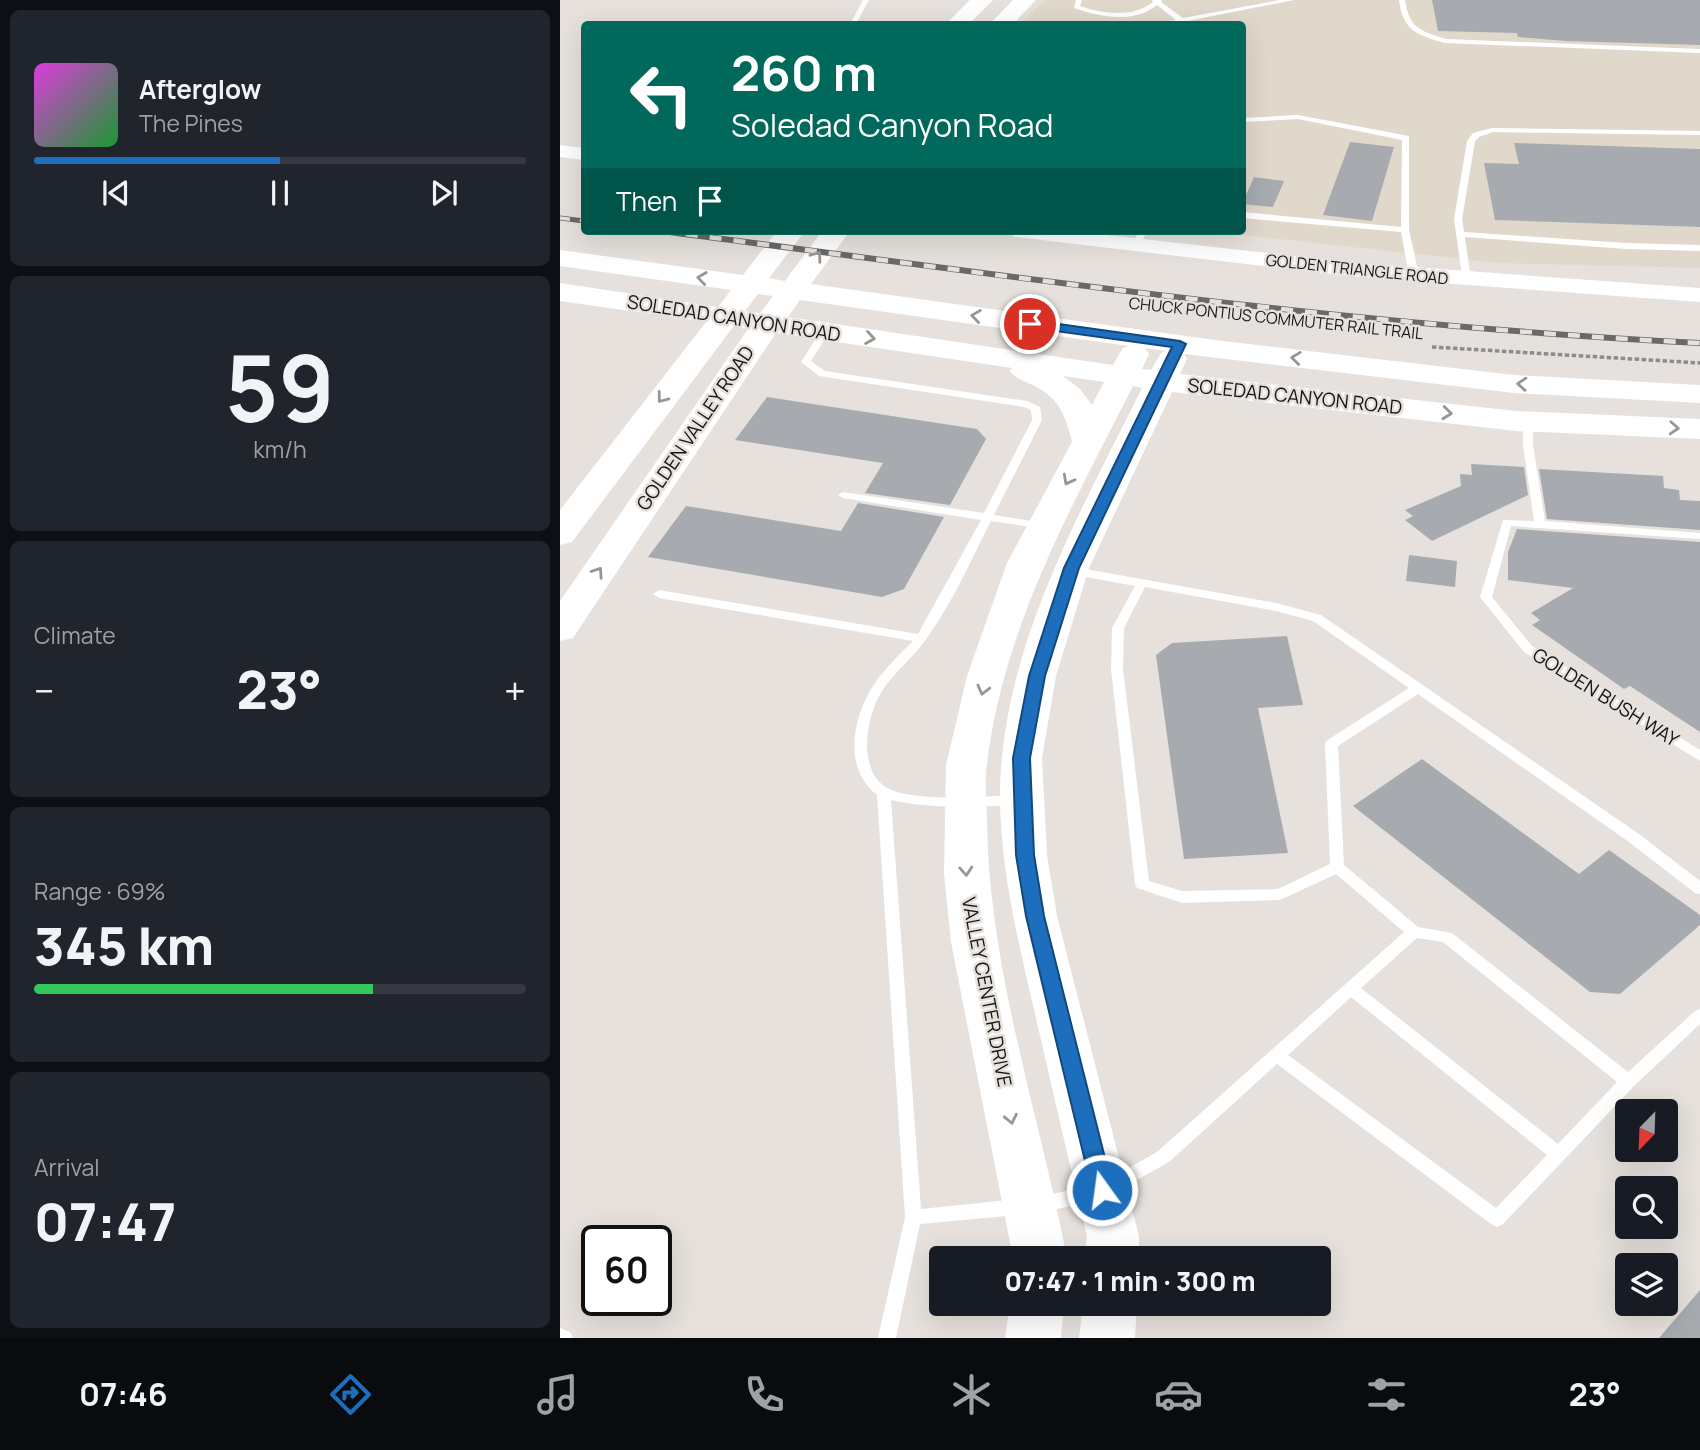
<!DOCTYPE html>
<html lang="en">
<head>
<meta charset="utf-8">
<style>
  :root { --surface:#171b24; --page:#20242c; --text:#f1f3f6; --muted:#9ea1a6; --line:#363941; --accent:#1d6fbe }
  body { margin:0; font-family:Manrope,sans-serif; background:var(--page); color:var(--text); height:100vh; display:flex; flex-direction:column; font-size:26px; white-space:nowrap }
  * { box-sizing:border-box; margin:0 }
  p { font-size:23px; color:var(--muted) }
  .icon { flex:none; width:38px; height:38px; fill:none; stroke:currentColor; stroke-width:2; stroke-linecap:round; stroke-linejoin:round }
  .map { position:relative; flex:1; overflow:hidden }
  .sheet { display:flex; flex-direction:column; gap:10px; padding:10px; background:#0d0f14; width:560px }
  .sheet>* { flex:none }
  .top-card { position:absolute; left:21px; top:21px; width:665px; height:214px; border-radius:7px; box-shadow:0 7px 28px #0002; background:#00695c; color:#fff; overflow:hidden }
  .needle { width:46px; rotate:203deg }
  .controls { position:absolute; left:1055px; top:1099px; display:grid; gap:14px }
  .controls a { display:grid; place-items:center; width:63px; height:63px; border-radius:7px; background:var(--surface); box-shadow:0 7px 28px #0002; font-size:35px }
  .speed { position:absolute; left:21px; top:1225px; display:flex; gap:14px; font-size:35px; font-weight:700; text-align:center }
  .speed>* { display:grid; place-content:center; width:91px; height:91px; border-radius:50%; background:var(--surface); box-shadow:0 7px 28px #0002; line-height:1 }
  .speed .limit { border:4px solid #111; border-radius:10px; background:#fff; color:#111 }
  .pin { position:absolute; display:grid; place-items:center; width:60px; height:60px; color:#fff; margin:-30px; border:4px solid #fff; border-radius:50%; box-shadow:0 2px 7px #0007 }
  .me { position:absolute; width:77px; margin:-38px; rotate:346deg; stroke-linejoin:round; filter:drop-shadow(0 0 5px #0008) }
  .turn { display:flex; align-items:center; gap:24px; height:147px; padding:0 35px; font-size:32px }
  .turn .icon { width:91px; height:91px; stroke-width:2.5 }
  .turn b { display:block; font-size:49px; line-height:60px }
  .then { display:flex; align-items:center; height:66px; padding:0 35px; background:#0003; gap:14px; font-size:26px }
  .big { font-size:52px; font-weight:800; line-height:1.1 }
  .sheet .tile { flex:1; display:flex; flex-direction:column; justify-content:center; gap:10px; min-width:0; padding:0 24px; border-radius:10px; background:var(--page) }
  .sheet .dial { align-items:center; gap:0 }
  .dial b { font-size:91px; line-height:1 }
  .song { display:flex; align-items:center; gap:21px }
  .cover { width:84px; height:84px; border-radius:10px; background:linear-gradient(135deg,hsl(300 70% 55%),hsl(130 70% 35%)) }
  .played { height:7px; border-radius:4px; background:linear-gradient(90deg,var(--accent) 50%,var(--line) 50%) }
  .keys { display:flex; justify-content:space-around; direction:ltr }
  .heat { display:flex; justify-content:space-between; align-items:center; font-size:38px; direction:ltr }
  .charge { height:10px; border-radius:5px; background:linear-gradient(90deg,#34c759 69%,var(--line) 0) }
  .trip { position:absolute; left:369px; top:1246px; width:402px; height:70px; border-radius:7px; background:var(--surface); box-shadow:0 7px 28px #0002; font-weight:800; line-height:70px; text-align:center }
  .dock { display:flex; height:112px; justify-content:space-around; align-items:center; background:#090b0e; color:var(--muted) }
  .dock .icon { width:49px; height:49px }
  .dock .active { color:var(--accent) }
  .dock b { font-size:32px; color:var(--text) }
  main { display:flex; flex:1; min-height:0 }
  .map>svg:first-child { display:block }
  .built { fill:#e1d8cc }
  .building { fill:#a7abb0 }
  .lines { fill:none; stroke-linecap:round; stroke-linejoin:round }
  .path { stroke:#8f8b88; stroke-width:3.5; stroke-dasharray:4.5 2.5; stroke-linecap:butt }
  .service { fill:#fff; fill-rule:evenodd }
  .tertiary { fill:#fff; fill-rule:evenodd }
  .primary { fill:#fff; fill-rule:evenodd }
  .rail-far1-casing { stroke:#6b6966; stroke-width:5 }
  .rail-casing { stroke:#6b6966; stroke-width:6 }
  .rail-far1 { stroke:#e6e1dc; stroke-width:3.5; stroke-dasharray:10; stroke-linecap:butt }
  .rail { stroke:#e6e1dc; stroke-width:4.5; stroke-dasharray:12; stroke-linecap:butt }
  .oneway { stroke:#979695 }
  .route { fill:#1d6fbe; stroke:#13487c; stroke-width:2 }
  .labels { text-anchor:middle; stroke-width:5; stroke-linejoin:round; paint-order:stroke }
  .far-street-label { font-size:16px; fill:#171614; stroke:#e6e1dc }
  .street-label { font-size:19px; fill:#171614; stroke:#e6e1dc }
</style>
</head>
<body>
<main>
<section class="sheet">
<div class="tile">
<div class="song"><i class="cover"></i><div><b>Afterglow</b><p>The Pines</p></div></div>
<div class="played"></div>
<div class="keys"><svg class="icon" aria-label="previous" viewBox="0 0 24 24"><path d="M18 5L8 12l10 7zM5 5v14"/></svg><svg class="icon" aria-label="pause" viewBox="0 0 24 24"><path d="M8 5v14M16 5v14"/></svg><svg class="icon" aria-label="next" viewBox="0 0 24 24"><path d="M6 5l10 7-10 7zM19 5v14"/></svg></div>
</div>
<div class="tile dial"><b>59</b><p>km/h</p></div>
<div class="tile"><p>Climate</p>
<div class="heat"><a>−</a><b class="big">23°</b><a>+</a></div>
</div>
<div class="tile"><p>Range · 69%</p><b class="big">345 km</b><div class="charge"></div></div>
<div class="tile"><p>Arrival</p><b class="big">07:47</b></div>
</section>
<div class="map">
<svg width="1140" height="1338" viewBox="0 0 1140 1338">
  <rect width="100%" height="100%" fill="#e6e1dc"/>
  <path class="built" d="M485 0H1140V268L938 263 645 231H682V24H460Z"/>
  <path class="building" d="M872 0H1140V45L1006 41 958 37 957 33 878 31Z
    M790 142 834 147 812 221 763 215Z
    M954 143 1140 149V227L935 220 924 163 959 164Z
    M694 177 724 181 713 207 682 204Z
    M207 397 417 429 426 439 390 505 305 493 323 463 175 440Z
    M911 464 964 467 968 495 872 541 845 520 853 516 845 510 901 486 900 474 912 475Z
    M979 469 1103 476 1104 488 1119 490 1120 500 1140 501V530L987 519Z
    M298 503 384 517 344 589 322 597 88 557 126 506 281 531Z
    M957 529 1140 542V732L1070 686 1064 689 972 625 980 620 971 613 1013 588 948 580V552Z
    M849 555 897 561 895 587 846 581Z
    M727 636 743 705 698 708 728 853 624 859 596 655 612 643Z
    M862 759 1019 874 1049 850 1140 915V925L1060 994 1030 992 793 806Z
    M1140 1290V1338H1099Z"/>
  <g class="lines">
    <path class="path" d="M872 347 1140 363"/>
    <path class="service" d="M303 0H309L296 24H290Z
      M516 0H522L520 6C543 14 573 18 593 2L592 0H602L601 2 623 18 720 0H734L612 24H600L601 23 616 20 597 5C574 24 540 17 514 8Z
      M839 0H845C849 28 860 31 886 39L1140 49V53L885 43C857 35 843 31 839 0Z
      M444 19 470 22 474 24 442 22V20Z
      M738 115 849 136V230L859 275 857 277 854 278 849 275 841 232 682 218V212L841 227 842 140 738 119 682 122V118Z
      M932 128 1140 131V135L933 132 919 137 915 141 902 219 904 232 1066 243 1140 245V251L1066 249 905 237 911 280 909 282H903L894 219 907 141 913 133Z
      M579 231H587L579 247H573L572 245Z
      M265 328 270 331 251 361 265 371 467 401 480 407 482 420 434 515 484 523 490 526 484 529 431 521C411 560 393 602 367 638 354 657 335 671 322 691 312 707 307 728 307 747 308 763 312 779 327 788 354 802 423 797 454 795L459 797 461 800 459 803 454 805C413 807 371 809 331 800L361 1209 459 1199 465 1202 467 1207 465 1212 459 1215 360 1224 336 1338H318L345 1217 317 795C283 769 292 718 313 686 324 669 339 655 353 641L99 598 93 594 99 590 358 634 421 520 283 498 278 495 283 492 424 513 472 420 471 410 464 407 259 376 241 362 262 329Z
      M968 419 973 422V445L985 521 1140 533V539L951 526 932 597 972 646 1140 750V761L964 652 920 597 943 520 974 521 963 445V422Z
      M514 567 716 603 761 615 1079 834 1140 881V894L1135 893 1069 842 858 694 778 746 784 865 858 927 892 933 1068 1072 1135 1011 1140 1009V1024L1074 1086 943 1224 937 1227 931 1224 717 1064 609 1162 557 1191 551 1194 545 1191 543 1186 545 1181 597 1152 844 932 776 874 720 900 622 903 577 888 575 884 551 669 552 628 575 586 510 574 508 571ZM585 587 716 611 753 621 849 688 766 741 765 744 770 864 718 889 622 891 589 881 563 669 564 628ZM857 938 883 942 1057 1082 998 1144 801 988ZM791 997 987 1155 936 1208 728 1055Z
      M531 1185 537 1188 539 1193 537 1198 531 1201 480 1213 474 1210 472 1205 474 1200 480 1197Z
      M0 1328 10 1332 13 1338H0Z"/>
    <path class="tertiary" d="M0 145 24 148V160L0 157Z
      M444 231H511L797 263 1140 288V302L797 277 455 237Z"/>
    <path class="primary" d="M410 0H433L409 24H386Z
      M453 0H476L453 24H430Z
      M217 231H245L209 278 225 281 262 231H290L251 284 655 340 954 375 1140 385V403L954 393 624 354 627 359 620 374 956 411 1140 419V439L956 431 612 392 529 568 496 676 482 758 487 855 497 916 579 1236V1258H525L527 1236C509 1162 492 1088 475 1014 456 932 433 841 442 757 455 625 524 505 582 388L573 386C512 506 443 628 427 764 424 783 427 803 427 822 429 970 479 1113 507 1258H453L391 942 384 874 386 765 407 676 447 563 512 442C505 412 497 395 468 383 460 379 455 378 450 371L452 368 216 333 13 638 0 641V601L188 329 173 327 12 542 0 545V510L146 322 0 301V283L158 307 171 290 0 266V250L183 275ZM198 294 213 296 200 313 185 311ZM240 300 569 346 563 348 553 365 228 317ZM585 348 606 351 601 353 591 370 582 369 589 354ZM503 376 544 382 532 405 520 389Z
      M450 1304H504L501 1338H445Z
      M523 1304H577L575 1338H519Z"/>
    <defs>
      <path id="rail-far1" d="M0 218 24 221"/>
      <path id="rail" d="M102 231C448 276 792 326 1140 343"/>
    </defs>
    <use href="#rail-far1" class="rail-far1-casing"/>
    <use href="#rail" class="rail-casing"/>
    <use href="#rail-far1" class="rail-far1"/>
    <use href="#rail" class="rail"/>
  </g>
  <defs><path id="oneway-chevron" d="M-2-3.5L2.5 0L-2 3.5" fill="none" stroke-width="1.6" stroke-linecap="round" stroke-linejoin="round" transform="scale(1.75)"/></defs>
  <g class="oneway">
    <use href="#oneway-chevron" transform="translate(257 256) rotate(-54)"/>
    <use href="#oneway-chevron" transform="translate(142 278) rotate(-172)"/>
    <use href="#oneway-chevron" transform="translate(416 316) rotate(-172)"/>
    <use href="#oneway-chevron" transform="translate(310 338) rotate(9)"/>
    <use href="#oneway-chevron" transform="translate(736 358) rotate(-173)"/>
    <use href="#oneway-chevron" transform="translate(962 384) rotate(-176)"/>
    <use href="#oneway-chevron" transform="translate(102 398) rotate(127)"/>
    <use href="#oneway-chevron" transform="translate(887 413) rotate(6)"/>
    <use href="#oneway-chevron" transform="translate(1114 428) rotate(3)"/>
    <use href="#oneway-chevron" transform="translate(508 480) rotate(118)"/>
    <use href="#oneway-chevron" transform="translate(38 572) rotate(-56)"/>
    <use href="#oneway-chevron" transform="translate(423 690) rotate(104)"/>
    <use href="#oneway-chevron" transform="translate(406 871) rotate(86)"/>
    <use href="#oneway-chevron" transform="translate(451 1119) rotate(78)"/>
  </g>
  <path class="route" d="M470 320 620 341 626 344 519 568 485 676 470 758 474 855 484 916 553 1190 550 1197 542 1200 535 1197 532 1190 466 916 456 855 453 758 469 676 504 568 612 347 466 327V321Z"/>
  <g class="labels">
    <g class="far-street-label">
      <text transform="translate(797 269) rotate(6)" y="6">GOLDEN TRIANGLE ROAD</text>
      <text transform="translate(716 318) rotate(6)" y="6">CHUCK PONTIUS COMMUTER RAIL TRAIL</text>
    </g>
    <g class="street-label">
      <text transform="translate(174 318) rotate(9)" y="7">SOLEDAD CANYON ROAD</text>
      <text transform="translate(735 396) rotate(6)" y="7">SOLEDAD CANYON ROAD</text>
      <text transform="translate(135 428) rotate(-56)" y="7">GOLDEN VALLEY ROAD</text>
      <text transform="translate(1046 697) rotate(32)" y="7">GOLDEN BUSH WAY</text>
      <text transform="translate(427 992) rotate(79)" y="7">VALLEY CENTER DRIVE</text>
    </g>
  </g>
</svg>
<div class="controls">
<a><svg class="needle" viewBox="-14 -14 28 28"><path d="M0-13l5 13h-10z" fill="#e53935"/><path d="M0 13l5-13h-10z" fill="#9ea1a6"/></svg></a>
<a><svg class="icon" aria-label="search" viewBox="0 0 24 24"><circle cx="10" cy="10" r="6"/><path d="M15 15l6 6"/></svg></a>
<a><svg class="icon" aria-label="layers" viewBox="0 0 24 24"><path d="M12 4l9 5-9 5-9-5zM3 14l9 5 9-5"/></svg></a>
</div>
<div class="speed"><div class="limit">60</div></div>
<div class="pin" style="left:470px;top:324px;background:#d93025"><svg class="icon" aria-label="arrive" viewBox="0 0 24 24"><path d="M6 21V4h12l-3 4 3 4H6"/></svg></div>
<svg class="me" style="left:542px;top:1190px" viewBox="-20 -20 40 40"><circle r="17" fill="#1d6fbe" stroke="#fff" stroke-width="3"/><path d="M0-11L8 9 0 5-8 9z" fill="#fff"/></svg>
<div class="trip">07:47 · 1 min · 300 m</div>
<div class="top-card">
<div class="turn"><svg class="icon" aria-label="left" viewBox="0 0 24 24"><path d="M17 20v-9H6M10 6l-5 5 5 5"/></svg><div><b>260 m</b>Soledad Canyon Road</div></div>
<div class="then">Then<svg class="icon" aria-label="arrive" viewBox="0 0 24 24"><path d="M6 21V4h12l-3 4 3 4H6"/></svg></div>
</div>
</div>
</main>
<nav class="dock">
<b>07:46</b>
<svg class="icon active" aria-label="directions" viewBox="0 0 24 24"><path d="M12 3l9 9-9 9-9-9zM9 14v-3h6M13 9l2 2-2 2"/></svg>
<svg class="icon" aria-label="music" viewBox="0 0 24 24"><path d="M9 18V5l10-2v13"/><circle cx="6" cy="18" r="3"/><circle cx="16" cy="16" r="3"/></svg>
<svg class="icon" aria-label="phone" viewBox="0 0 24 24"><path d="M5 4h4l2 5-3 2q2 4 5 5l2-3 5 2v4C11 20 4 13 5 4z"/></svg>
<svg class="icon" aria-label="climate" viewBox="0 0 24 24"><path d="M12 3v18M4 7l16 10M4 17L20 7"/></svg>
<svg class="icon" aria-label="car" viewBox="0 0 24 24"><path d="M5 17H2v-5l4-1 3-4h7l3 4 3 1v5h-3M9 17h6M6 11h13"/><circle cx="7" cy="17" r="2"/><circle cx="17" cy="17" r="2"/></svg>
<svg class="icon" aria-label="filters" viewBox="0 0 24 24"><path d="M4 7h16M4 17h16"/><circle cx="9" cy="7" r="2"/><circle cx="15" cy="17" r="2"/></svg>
<b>23°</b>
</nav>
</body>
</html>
